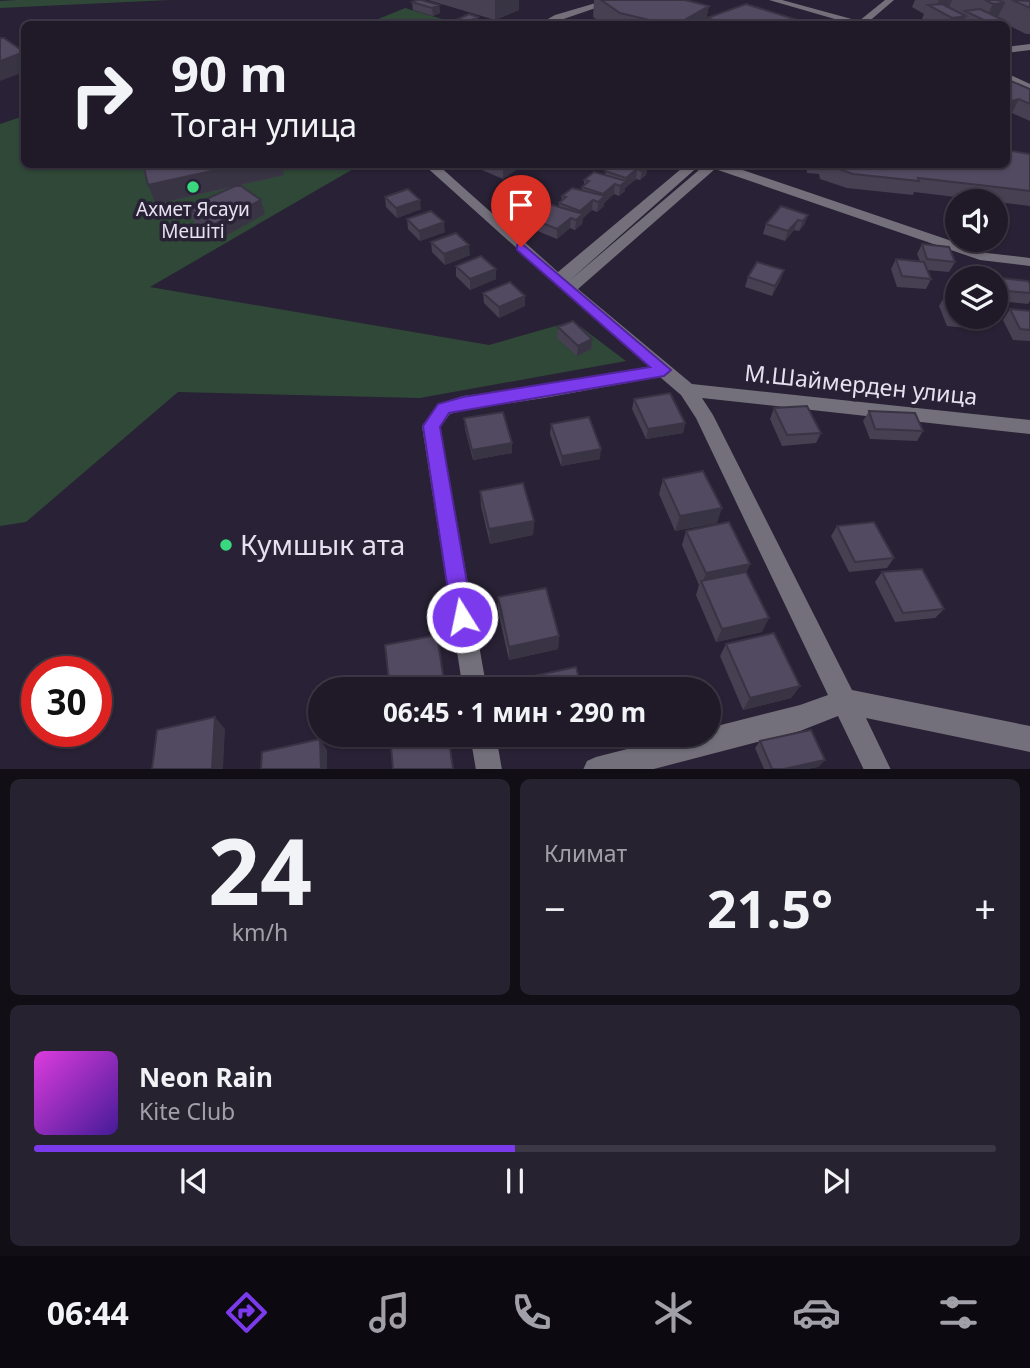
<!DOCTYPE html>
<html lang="ru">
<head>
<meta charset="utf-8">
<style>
  :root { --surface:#1f1928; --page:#272230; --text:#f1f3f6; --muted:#a1a0a8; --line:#3c3845; --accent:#7c3aed }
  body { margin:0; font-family:"Noto Sans",sans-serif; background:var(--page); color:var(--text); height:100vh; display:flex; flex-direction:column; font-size:26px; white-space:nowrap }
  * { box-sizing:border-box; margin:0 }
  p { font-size:23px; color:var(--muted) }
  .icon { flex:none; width:38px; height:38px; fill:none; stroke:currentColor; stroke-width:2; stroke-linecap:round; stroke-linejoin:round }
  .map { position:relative; height:769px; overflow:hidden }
  .details { display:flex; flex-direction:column; gap:10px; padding:10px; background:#110e16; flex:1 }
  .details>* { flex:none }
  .top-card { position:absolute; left:21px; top:21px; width:989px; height:147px; border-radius:10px; box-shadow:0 2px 5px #0004,0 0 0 2px var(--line); background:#1f1928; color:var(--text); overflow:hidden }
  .fabs { position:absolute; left:945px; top:189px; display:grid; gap:14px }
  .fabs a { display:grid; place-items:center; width:63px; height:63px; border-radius:50%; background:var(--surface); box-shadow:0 2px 5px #0004,0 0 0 2px var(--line); font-size:35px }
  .speed { position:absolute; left:21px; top:656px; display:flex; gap:14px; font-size:35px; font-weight:700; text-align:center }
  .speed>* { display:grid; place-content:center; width:91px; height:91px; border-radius:50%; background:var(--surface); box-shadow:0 2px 5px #0004,0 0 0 2px var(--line); line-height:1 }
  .speed .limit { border:10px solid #d22; background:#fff; color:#111 }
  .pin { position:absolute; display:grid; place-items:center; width:60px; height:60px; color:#fff; margin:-72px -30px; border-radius:50% 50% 50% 0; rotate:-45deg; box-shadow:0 0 7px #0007 }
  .pin .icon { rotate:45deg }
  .me { position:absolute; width:77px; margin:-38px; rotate:350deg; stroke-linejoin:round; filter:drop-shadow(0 0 5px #0008) }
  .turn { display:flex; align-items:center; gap:24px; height:147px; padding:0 35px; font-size:32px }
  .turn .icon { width:91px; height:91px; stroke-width:2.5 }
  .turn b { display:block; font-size:49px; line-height:60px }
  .big { font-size:52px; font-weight:700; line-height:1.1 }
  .details .widget { flex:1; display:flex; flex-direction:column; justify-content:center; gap:10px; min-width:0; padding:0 24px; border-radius:10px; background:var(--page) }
  .details .dial { align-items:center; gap:0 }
  .dial b { font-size:91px; line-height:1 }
  .song { display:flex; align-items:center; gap:21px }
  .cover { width:84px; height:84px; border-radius:10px; background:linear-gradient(135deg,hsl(300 70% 55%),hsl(260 70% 35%)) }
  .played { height:7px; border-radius:4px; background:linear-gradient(90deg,var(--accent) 50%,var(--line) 50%) }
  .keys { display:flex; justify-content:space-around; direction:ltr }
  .heat { display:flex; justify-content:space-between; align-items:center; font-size:38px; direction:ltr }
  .details .tiles { flex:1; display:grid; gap:10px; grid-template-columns:1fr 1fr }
  .widget:last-child { grid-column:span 2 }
  .trip { position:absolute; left:308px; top:677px; width:413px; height:70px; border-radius:35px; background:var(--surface); box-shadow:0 2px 5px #0004,0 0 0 2px var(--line); font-weight:700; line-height:70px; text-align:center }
  .tab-bar { display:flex; height:112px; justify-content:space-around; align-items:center; background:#0c0a10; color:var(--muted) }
  .tab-bar .icon { width:49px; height:49px }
  .tab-bar .active { color:var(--accent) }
  .tab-bar b { font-size:32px; color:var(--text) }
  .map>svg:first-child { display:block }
  .green { fill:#2f4837 }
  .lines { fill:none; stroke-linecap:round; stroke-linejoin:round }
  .minor { fill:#73707b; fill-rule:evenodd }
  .wall { fill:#474053 }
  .shaded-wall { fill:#393444 }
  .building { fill:#524a61; stroke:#393444; stroke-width:2 }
  .route { fill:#7c3aed; stroke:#51269a; stroke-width:2 }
  .poi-dot { fill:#39d87f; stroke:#292135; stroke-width:2.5 }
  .labels { text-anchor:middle; stroke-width:7; stroke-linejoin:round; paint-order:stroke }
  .far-poi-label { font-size:19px; fill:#e5e1ef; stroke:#292135 }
  .street-label { font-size:23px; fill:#e5e1ef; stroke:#292135 }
  .near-poi-label { font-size:28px; fill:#e5e1ef; stroke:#292135; text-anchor:start }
</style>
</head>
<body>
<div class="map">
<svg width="1030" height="770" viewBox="0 0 1030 770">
  <rect width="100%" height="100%" fill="#292135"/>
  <path class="green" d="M17 0H170L0 8V1Z
    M405 8 459 24H366Z
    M24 116V164L360 165 150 287 489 345 573 321 626 361 420 398 178 392 26 522 0 526V124Z"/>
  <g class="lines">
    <path class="minor" d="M606 0H619L549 24H539L555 15Z
      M769 0H782L859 21 885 0H894L866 24H852Z
      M1030 44V50L1006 53V47Z
      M1006 73 1030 84V91L1006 80Z
      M423 164H437L558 272 687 164H701L569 281 706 164H725L987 253 1030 258V266L980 260 715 169 578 289 692 384 1030 420V434L702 398 713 415 852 690 1030 726V752L866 718 891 770H864L838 716 800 731 650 770H583L587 761 596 757 682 735H709V728L800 705 828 695 696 418 681 395 660 377 544 398 464 410 450 414 440 427 487 690H463L422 426 438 404 463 396 544 386 649 367Z
      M470 735H496L502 770H476Z"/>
  </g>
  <path class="wall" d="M428 0H519V10L495 20Z
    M594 0H685L709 6 705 24H603L593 17Z
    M915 0H1030V34H1026L1002 22 1001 24H920L924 14 912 7Z
    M412 2 439 5 440 13 433 16 413 10Z
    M478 17 479 24H458V19Z
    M707 18 804 22V24H706Z
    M1006 79 1030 89V121L1012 113Z
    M1030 154V206L914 192 913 195 847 188 820 179 819 174 807 173 806 164H1006Z
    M468 164H522V166L503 179Z
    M607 164H653L647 170 646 175 640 180 636 179 625 188V191L619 196 614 194 604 203V206L597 212 592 210 583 218 582 224 575 230 570 228 557 239 535 230V220L539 218V213L559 207V203L561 201 562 196 582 190V187L584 185V180L605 175Z
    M284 175 236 186 261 200 265 214 220 239 195 224 189 209 192 208 191 206 234 187 156 204 148 185Z
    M531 193V198L520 205 507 200V195Z
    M385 197 421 209 397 218 386 207Z
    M808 215 804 225 799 231 794 230 785 241 763 234 766 224Z
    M407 219 445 232 420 241 408 229Z
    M431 242 470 255 445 265 432 252Z
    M922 244 955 262 949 272 927 270 931 279 926 289 897 287 891 269 896 259 920 261 917 254Z
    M456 266 496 279 470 290 456 276Z
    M784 270 780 281 772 296 745 287 748 277Z
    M1001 278 1030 284V301L1028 304 1001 301 996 290V287Z
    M483 293 525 306 499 318 484 303Z
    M945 296 957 297V317H983L984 318 978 329 947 326 939 306Z
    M1010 309 1030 311V341L1013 340 1003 320Z
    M558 327 591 349 577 356 557 338Z
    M634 399 685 423 683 433 646 439 632 409Z
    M774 408 821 433 816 443 782 446 770 419Z
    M869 411 923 431 917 441 870 439 863 421Z
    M464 418 512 453 473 460 465 429Z
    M551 424 600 459 561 466 550 434Z
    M663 479 717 523 675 531 659 494Z
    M480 491 534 521 533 535 490 544 481 506Z
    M837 526 894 558 887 568 849 572 831 536Z
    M686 531 750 564 746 572 762 632 716 642 696 595 699 585 682 545Z
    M882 572 944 609 935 618 895 622 875 582Z
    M498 597 559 636 558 649 509 660 498 611Z
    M726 644 800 686 791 698 743 710 720 656Z
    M534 735H590L537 748Z
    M760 741 825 760 818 767 807 769H764L755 748Z"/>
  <path class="shaded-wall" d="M495 0H519V10L495 20Z
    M939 0H952L946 15 935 9Z
    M1005 3 996 21 1003 20 1001 24H987L988 22 985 21 993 4Z
    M439 5 440 13 433 16 432 8Z
    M709 6 705 24H677Z
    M966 16 963 24H949L952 18Z
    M478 17 479 24H468L467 22Z
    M24 52V72L0 81V61Z
    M1019 99 1012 113 1006 114V103Z
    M243 164H282L284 175 156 204 148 185Z
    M503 164H522V166L503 179Z
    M645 164H653L647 170 646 175 640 180 642 171Z
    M637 169 636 179 625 188V191L619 196 620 186 626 181V178Z
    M615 184 614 194 604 203V206L597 212 598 202 603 198V194Z
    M531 193V198L520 205V200Z
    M261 200 265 214 220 239 215 224Z
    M420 200 421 209 397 218 396 208Z
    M593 200 592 210 583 218 582 224 575 230 576 220 580 216V211Z
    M808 215 804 225 799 231 803 221Z
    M571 218 570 228 557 239V229Z
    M798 220 794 230 785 241 788 231Z
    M444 222 445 232 420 241 419 231Z
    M469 245 470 255 445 265 444 254Z
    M496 269V279L470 290V279Z
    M784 270 780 281 772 296 775 286Z
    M525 296V306L499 318V307Z
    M592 339 591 349 577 356 578 346Z
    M685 423 683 433 646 439 648 429Z
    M512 443V453L473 460 472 450Z
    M601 449 600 459 561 466 562 456Z
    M722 508 717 523 675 531 680 516Z
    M534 521 533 535 490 544 489 529Z
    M750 564 744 578 702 583 706 573Z
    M769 618 762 632 716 642 722 629Z
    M559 636 558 649 509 660V647Z
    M800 686 791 698 743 710 750 698Z
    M215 717 225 729 223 769H212Z
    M546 735H590L537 748 538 737Z
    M320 739 327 750V769H321Z
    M825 760 818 767 807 769H784Z"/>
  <path class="building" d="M417 0H421L439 5 432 8 412 2Z
    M601 0H685L709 6 677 24H666L620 13Z
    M985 0H998L1005 3 993 4Z
    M1012 0 1030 1V8Z
    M746 4 804 22 799 24H725L707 18Z
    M942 4 966 16 952 18 928 5Z
    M980 9 1003 20 988 22 965 11Z
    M469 14 478 17 467 22 458 19Z
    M0 38H4L24 52 0 61Z
    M1006 79 1030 89V104L1019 99 1006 103Z
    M1006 150 1030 154V191L918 178 919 181 853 174 825 164H1006Z
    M143 164H243L148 185Z
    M607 164H643L648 166 642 171 637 169 626 178 605 171 611 166Z
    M594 172 626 181 620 186 615 184 603 194 582 187 589 181 584 180Z
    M235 186H241L261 200 215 224 189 209 194 207 191 206Z
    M518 188 531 193 520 200 507 195Z
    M572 188 605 196 598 202 593 200 580 211 559 203 566 197 562 196Z
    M408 189 420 200 396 208 385 197Z
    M549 204 583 214 576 220 571 218 557 229 535 220 543 214 539 213Z
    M781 206 808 215 803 221 798 220 788 231 766 224Z
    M431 211 444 222 419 231 407 219Z
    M456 233 469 245 444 254 431 242Z
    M922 244 949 247 955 262 927 259Z
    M481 256 496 269 470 279 456 266Z
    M896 259 924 262 931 279 902 276Z
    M757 262 784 270 775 286 748 277Z
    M1001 278 1028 281 1030 284V293L1008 291Z
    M510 282 525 296 499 307 483 293Z
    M945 296 957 297V316L953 315Z
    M1010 309 1030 311V330L1020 329Z
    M573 321 592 339 578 346 558 327Z
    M670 393 685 423 648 429 634 399Z
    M807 406 821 433 787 435 774 408Z
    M869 411 915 413 923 431 875 429Z
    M503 412 512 443 472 450 464 418Z
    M589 417 601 449 562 456 551 424Z
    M703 471 722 508 680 516 663 479Z
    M523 483 534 521 489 529 480 491Z
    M729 522 750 564 706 573 686 531Z
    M874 522 894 558 855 562 837 526Z
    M922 569 944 609 903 613 882 572Z
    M746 572 769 618 722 629 701 581Z
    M546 588 559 636 509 647 498 597Z
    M774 633 800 686 750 698 726 644Z
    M437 635 445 688 439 690H390L385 645Z
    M576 667 582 690H526L524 678Z
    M215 717 212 769H152L157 730Z
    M811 730 825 760 784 769H772L760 741Z
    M390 735H448L453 769H393Z
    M320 739 321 769H261L262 752Z"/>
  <path class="route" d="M521 243 671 370 664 376 449 413 440 427 473 617 470 624 462 627 455 624 452 617 423 426 438 404 463 397 650 367 517 250V245Z"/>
  <g class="poi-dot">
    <circle cx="193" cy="187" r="7"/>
    <circle cx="226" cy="545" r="7"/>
  </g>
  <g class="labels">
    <g class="far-poi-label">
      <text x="193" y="216">Ахмет Ясауи<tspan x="193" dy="22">Мешіті</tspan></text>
    </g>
    <g class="street-label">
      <text transform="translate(861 385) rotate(6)" y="8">М.Шаймерден улица</text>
    </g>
    <g class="near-poi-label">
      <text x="240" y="555">Кумшык ата</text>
    </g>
  </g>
</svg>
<div class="fabs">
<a><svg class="icon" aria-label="sound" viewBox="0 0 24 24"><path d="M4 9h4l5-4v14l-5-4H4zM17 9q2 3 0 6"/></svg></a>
<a><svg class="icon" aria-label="layers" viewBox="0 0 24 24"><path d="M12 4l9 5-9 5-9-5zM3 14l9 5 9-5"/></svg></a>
</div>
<div class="speed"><div class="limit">30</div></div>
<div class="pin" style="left:521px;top:247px;background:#d93025"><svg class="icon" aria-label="arrive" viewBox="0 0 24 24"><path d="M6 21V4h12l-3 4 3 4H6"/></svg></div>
<svg class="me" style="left:462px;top:617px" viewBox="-20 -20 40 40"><circle r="17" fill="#7c3aed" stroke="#fff" stroke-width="3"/><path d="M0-11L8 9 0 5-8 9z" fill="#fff"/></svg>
<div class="trip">06:45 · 1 мин · 290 m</div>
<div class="top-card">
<div class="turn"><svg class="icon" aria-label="right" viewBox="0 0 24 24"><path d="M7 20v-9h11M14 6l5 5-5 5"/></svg><div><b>90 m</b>Тоган улица</div></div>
</div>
</div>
<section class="details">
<div class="tiles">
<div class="widget dial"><b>24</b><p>km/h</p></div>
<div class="widget"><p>Климат</p>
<div class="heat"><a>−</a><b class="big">21.5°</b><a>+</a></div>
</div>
<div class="widget">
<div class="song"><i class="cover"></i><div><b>Neon Rain</b><p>Kite Club</p></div></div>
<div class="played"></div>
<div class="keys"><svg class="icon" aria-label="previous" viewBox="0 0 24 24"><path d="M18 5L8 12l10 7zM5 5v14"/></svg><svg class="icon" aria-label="pause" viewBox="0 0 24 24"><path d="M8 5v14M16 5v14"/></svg><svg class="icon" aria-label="next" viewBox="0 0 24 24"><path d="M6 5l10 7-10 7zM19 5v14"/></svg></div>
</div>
</div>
</section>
<nav class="tab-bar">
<b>06:44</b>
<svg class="icon active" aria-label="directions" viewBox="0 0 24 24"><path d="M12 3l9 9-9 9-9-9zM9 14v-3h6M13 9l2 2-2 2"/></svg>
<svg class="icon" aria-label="music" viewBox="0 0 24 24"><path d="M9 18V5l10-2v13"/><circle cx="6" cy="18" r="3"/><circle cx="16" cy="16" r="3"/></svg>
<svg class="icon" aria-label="phone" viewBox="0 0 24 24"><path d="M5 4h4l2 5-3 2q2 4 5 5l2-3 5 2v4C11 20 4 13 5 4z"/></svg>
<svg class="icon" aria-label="climate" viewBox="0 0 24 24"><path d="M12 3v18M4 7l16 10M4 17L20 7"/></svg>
<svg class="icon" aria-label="car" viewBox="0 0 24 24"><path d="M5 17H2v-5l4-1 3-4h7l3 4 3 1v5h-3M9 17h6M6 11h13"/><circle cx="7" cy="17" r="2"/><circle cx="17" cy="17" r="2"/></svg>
<svg class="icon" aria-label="filters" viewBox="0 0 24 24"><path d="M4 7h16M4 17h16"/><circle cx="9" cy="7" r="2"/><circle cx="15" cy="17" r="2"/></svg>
</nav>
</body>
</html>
